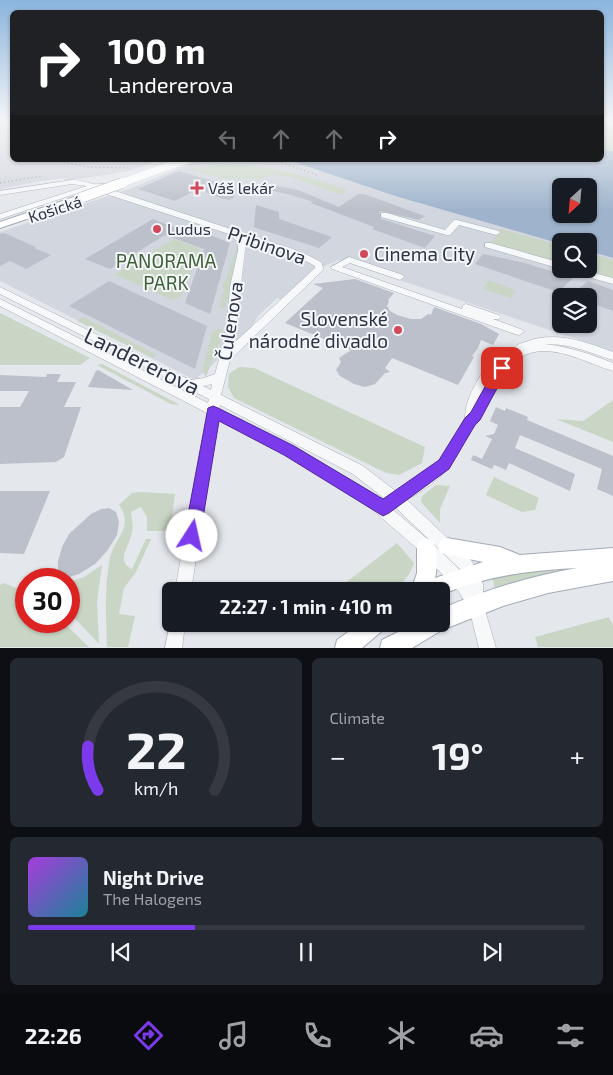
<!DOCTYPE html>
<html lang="en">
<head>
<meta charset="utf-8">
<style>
  :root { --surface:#171b24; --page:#242831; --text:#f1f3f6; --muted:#9ea1a6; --line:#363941; --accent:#7c3aed }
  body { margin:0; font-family:"Exo 2",sans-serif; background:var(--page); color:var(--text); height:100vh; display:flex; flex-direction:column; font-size:19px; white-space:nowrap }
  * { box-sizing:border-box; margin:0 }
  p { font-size:16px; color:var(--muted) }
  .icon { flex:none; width:28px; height:28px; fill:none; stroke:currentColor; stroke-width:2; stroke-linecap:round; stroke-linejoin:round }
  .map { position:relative; height:648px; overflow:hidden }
  .side { display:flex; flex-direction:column; gap:10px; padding:10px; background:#0d0f14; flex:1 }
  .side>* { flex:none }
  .hud { position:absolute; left:10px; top:10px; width:594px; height:152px; border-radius:8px; box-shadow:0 1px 4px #0004; background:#202124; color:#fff; overflow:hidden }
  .needle { width:32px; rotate:206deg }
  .buttons { position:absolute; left:552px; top:178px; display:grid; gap:10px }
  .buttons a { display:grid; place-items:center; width:45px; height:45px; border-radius:8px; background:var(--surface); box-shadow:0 1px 4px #0004; font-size:25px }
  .speed { position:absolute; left:15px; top:568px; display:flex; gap:10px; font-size:25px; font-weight:700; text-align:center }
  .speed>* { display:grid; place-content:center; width:65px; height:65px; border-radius:50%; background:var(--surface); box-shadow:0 1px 4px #0004; line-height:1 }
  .speed .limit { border:8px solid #d22; background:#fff; color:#111 }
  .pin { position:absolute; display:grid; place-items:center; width:42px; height:42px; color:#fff; margin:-21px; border-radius:10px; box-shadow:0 2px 8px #0006 }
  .me { position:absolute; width:55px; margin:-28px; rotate:10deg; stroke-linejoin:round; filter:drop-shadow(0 0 4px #0008) }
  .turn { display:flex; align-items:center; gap:18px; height:105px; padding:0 15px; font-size:22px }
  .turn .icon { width:65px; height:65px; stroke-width:2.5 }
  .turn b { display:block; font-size:35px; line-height:42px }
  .lanes { display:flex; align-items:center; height:48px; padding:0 15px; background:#0003; justify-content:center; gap:25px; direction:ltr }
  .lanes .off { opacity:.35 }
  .big { font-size:38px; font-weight:700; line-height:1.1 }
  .side .tile { flex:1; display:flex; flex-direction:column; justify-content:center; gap:8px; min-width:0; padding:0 18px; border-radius:8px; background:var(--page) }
  .side .dial { align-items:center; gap:0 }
  .dial svg { height:130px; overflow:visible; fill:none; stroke:var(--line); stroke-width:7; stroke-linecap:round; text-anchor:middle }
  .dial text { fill:var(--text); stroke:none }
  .song { display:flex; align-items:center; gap:15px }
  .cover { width:60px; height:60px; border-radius:8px; background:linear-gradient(135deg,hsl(280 70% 55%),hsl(190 70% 35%)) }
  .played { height:5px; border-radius:2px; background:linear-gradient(90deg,var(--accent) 30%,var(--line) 30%) }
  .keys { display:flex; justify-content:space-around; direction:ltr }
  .heat { display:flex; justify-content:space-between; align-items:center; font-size:28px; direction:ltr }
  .side .tiles { flex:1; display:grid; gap:10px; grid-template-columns:1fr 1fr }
  .tile:last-child { grid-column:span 2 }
  .trip { position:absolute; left:162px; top:582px; width:288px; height:50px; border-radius:8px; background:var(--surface); box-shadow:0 1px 4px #0004; font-weight:700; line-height:50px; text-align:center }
  .tab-bar { display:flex; height:80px; justify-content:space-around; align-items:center; background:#090b0e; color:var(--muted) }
  .tab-bar .icon { width:35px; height:35px }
  .tab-bar .current { color:var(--accent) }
  .tab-bar b { font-size:22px; color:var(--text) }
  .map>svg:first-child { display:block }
  .built { fill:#d2d6de; fill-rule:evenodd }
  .green { fill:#c9d6c5 }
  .water { fill:#9fb4cc; fill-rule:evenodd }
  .building { fill:#bbc0ca }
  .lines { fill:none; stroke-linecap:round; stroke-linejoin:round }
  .minor-casing { stroke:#a9aeb7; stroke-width:1 }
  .major-casing { stroke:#a3abb8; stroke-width:2 }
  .minor { fill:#f7f8fa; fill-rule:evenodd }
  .major { fill:#fff; fill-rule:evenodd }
  .rail { stroke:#7d8696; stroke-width:1; stroke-dasharray:1 3; stroke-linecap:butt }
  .major-bridge-far1-casing { stroke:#a3abb8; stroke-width:8; stroke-linecap:butt }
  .major-bridge-casing { stroke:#a3abb8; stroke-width:11; stroke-linecap:butt }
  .major-bridge-far1 { stroke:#fff; stroke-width:8 }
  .major-bridge { stroke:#fff; stroke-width:10 }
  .route { fill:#7c3aed; stroke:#51269a }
  .poi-dot { fill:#d1495b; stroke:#f4f6f9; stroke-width:2 }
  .labels { text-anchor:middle; stroke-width:4; stroke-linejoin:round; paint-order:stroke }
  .far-poi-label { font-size:16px; fill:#2b3445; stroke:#f4f6f9; text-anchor:start }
  .far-street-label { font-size:16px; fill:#2b3445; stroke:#f4f6f9 }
  .street-label { font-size:19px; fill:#2b3445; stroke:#f4f6f9 }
  .poi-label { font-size:19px; fill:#2b3445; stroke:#f4f6f9; text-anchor:start }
  .park-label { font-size:19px; fill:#3f6138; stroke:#f4f6f9 }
  .near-street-label { font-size:22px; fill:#2b3445; stroke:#f4f6f9 }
</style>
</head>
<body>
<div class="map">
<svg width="613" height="648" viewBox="0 0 613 648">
  <rect width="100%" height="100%" fill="#e4e7ec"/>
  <path class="built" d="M0 121 12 127V160H158L133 170 105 175 65 181 64 178 40 181 0 189Z
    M199 160H288L395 196 561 244V269H589V251L613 258V351L339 260 315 270 283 300 277 298 258 316 248 333 195 380 0 281V232L129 189ZM561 296H589V324H561Z"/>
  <path class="green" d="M601 124 613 126V151L601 149Z
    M220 165C270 165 298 173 345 189L346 191 342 195 291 177 272 175 261 178 226 179 185 169Z
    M501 229 561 246V263L491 243Z
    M174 239 200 249 182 296 173 300 116 275 117 273Z
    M240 246V253L235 254 234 273 225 308H219L224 289 222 286C231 276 229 258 238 247Z
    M589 253 613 260V278L581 269H589Z
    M489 280 515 290 511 298 483 289Z
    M0 313 90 358 80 365H0Z
    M83 317 157 355 153 358 77 321Z
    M219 328 223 333 206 377 202 371 212 333Z
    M102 364 180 405 171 404 97 365Z
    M239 367 254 368 425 447 422 463 399 475 386 473 234 398 228 387 229 374Z
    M613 400V442L556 419 583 421Z
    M494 477 539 498 535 510 522 512 486 495Z
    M436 485 450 486 440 509V523L421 502 422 496Z
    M140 492 175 494 170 531H147V517L141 507 131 512C132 520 134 528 131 536 128 548 116 562 132 569L146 539H151L136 572 124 588 119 614 135 616 128 647H107C106 617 104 588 110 558 114 538 135 527 119 505L132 493Z
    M397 543 414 563C401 601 368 591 335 591Z
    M102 565 97 602 99 644 69 612V582L84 577Z
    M568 568 569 570 495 589 492 575 529 569Z
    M4 583 26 592V621H62L89 647H0V585Z
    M609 617 613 625V647H538L535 637Z"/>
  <path class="water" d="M601 149 613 151V258L589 251V241H561V244L395 196 288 160H601ZM589 186V214H561V186Z"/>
  <path class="building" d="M179 171 213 181 218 184 234 182 235 195 234 198 229 200 220 198 205 192 202 187 175 201 138 189Z
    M267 184 298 190 339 207 358 194H364L425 216 419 220 381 211 379 213 381 219 435 236 425 248 372 229 374 227 311 203 313 202 292 195 262 189Z
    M256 205 279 212V219L332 237 319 248 256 228 254 227Z
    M153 219 184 231 189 227 230 243 210 314 185 303 204 249 165 235 110 269 85 259Z
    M4 233 36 247 34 248 51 255 26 269 10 261 0 266V234Z
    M483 254 525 263 573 278 558 292 475 264Z
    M355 279 394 293 388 300 389 301 387 306 390 311 397 315 411 319H421L428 314 431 315 434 307 481 324 499 334 493 345 481 340 478 348 472 356 474 357 458 385 392 358 385 368 390 372 385 373 375 384 365 387 354 384 340 376 336 370 341 362 339 358 351 350 285 323 323 288 313 284Z
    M109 281 207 326 195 369 69 306Z
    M588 281 613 290V311L589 302V296H570Z
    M98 370 133 390 88 387 96 371Z
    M47 374H61L57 382H76L64 407H81L64 457 56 462 0 464V407H20L29 391H0V375L46 377Z
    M496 407 505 411 506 408 528 417 527 420 613 456V496L597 489 602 469 520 435 515 448 575 474 570 491 509 463 506 470 492 464 494 465 492 469 471 460 473 455 482 459 492 439 485 436 494 434 498 425 490 421Z
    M0 491H50L24 554 0 553Z
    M109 508 116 512 119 522 117 535 107 551 95 564 79 574 69 577 63 575 58 569V561L62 547 69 534 91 514 101 509Z"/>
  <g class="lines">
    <defs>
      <path id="minor" d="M72 180C80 180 85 182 93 184 99 185 104 182 109 185L106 187 93 188 0 219V214L87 186 72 184 0 195V191Z
        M103 189H109L243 233C252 239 256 239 265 241 284 245 306 253 322 263L323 269 322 271 230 360 221 395 363 466 397 492C413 482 431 472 443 456 450 446 458 434 463 423 466 417 465 410 467 404 471 390 488 358 502 354L507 357 515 350 514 348C517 344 522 343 528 341 557 331 585 342 613 352V360C590 353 570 343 545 344 569 347 591 354 613 363V371C590 364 568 351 543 351 506 352 496 389 482 416 479 422 474 426 470 431 463 443 458 456 449 467 438 481 422 491 407 500L471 560 483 584V603L496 648H479L469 608 459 592 421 552 361 500 284 454 218 419 191 591H175L207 413 0 306V299L208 403 209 399 0 294V287L190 380 204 378 215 374 226 335 230 287 238 251V242L229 234 103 193ZM246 242C252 245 259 244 266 246 282 252 300 257 315 266V268L234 343ZM212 384 211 390 203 386ZM220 405 353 474 385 499 382 501 371 492 294 446 219 409ZM395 507 461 570V571L431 542 392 509Z
        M89 195 96 197 32 220H29L25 218Z
        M381 213H387L445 230 454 220H457L499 231 500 233 496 235 459 225 450 235H447L381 217Z
        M485 243H491L561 263V269L485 247Z
        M349 257 403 275 404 277 400 280 397 279 350 263 342 267 462 309 463 305 466 304 499 315 501 317 499 319H493L523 330 524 332 519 335 515 334 332 269 331 267Z
        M566 269H579L613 278V284L567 271Z
        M171 618V624H185L182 648H165Z"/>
      <path id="major" d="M83 194 88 197 86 199 0 228V222Z
        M426 538 433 541C437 551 438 567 435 578L483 562 440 553 438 547 440 541 447 538 500 547 520 555 613 548V581L548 593 503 606 442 630 412 648H380L382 640 414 624H441V609C485 590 531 576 577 568 531 570 484 576 441 595V591H411L417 573V547L419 541Z
        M359 624H385L382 631 362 648H335L337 640Z"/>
    </defs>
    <use href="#minor" class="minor-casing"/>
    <use href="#major" class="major-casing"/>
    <use href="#minor" class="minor"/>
    <use href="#major" class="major"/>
    <path class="rail" d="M0 128 12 135
      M52 160 88 167 129 168
      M274 160 317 175
      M0 183 42 176"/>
    <defs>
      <path id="major-bridge-far1" d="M119 184 185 160"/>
      <path id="major-bridge" d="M83 197 122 183"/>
    </defs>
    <use href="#major-bridge-far1" class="major-bridge-far1-casing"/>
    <use href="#major-bridge" class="major-bridge-casing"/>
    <use href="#major-bridge-far1" class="major-bridge-far1"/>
    <use href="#major-bridge" class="major-bridge"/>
  </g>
  <linearGradient id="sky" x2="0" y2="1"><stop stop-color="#8bb4dd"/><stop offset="0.57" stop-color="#f3f4f6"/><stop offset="1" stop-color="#f3f4f6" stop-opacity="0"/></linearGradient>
  <rect width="613" height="210" fill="url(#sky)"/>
  <path class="route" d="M502 364 508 368 480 420 475 425 449 469 389 513 383 516 284 455 219 421 200 536 198 541 192 544 186 541 184 536 208 408 213 406 218 408 294 446 383 499 439 460 465 418 471 412 497 365Z"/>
  <g class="poi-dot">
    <path d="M194.5 180.5h5v5h5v5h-5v5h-5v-5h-5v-5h5z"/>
    <circle cx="157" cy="229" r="5"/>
    <circle cx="364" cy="254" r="5"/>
    <circle cx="398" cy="330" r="5"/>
  </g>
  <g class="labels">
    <g class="far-poi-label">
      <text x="208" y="194">Váš lekár</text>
      <text x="167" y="235">Ludus</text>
    </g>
    <g class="far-street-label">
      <text transform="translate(55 209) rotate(-18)" y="6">Košická</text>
    </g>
    <g class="street-label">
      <text transform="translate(267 245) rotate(19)" y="7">Pribinova</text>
      <text transform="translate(230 321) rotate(-81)" y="7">Čulenova</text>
    </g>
    <g class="poi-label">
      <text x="374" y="261">Cinema City</text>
      <text x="388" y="326" text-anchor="end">Slovenské<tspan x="388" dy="22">národné divadlo</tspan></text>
    </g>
    <g class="park-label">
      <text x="166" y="268">PANORAMA<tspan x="166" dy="22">PARK</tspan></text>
    </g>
    <g class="near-street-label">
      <text transform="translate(142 361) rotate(26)" y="8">Landererova</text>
    </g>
  </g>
</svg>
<div class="buttons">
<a><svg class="needle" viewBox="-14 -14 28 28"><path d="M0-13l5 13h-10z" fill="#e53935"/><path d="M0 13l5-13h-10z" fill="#9ea1a6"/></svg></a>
<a><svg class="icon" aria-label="search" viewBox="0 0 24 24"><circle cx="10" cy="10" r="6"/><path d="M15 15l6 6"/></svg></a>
<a><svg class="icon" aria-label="layers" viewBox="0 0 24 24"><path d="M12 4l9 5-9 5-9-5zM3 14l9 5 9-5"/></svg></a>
</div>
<div class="speed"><div class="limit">30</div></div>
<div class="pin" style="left:502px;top:368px;background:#d93025"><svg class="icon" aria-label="arrive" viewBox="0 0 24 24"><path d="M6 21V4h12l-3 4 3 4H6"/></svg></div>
<svg class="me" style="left:192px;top:536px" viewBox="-20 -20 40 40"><circle r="19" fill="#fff"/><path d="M0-13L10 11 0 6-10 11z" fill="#7c3aed"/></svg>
<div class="trip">22:27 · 1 min · 410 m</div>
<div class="hud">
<div class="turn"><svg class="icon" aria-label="right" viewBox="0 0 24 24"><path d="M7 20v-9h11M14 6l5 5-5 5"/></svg><div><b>100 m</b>Landererova</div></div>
<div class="lanes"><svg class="icon off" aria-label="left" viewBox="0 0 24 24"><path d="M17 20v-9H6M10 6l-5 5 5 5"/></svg><svg class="icon off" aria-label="ahead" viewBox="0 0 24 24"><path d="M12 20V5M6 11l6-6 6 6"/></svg><svg class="icon off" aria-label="ahead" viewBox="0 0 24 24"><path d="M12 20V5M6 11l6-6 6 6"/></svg><svg class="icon" aria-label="right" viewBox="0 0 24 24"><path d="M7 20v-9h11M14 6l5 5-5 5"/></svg></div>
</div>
</div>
<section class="side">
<div class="tiles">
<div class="tile dial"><svg viewBox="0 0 100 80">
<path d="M14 69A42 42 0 1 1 86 69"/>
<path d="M14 69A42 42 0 0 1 8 42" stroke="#7c3aed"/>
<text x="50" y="56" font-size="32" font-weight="700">22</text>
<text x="50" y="72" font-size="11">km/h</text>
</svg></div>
<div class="tile"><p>Climate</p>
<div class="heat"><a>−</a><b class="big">19°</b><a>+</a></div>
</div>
<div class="tile">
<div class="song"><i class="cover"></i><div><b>Night Drive</b><p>The Halogens</p></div></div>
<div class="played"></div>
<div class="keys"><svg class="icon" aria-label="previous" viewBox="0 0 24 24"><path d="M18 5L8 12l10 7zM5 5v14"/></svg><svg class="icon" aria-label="pause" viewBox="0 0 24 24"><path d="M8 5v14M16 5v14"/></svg><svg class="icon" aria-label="next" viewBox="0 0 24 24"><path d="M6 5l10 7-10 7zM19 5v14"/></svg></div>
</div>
</div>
</section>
<nav class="tab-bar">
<b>22:26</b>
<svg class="icon current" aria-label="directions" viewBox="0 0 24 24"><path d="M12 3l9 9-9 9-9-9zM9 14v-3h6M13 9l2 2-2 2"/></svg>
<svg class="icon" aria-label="music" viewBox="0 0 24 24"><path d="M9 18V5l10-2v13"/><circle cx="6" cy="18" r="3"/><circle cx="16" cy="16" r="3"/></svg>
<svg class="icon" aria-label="phone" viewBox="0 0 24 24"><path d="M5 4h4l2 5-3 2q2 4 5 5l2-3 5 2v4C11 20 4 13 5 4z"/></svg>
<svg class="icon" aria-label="climate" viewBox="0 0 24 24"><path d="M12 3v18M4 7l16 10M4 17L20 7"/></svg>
<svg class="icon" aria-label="car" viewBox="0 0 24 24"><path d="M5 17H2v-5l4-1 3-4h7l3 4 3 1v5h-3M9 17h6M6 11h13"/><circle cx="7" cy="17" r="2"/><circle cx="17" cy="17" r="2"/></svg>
<svg class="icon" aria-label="filters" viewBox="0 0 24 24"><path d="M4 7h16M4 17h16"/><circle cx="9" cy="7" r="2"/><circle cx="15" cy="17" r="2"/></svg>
</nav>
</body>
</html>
